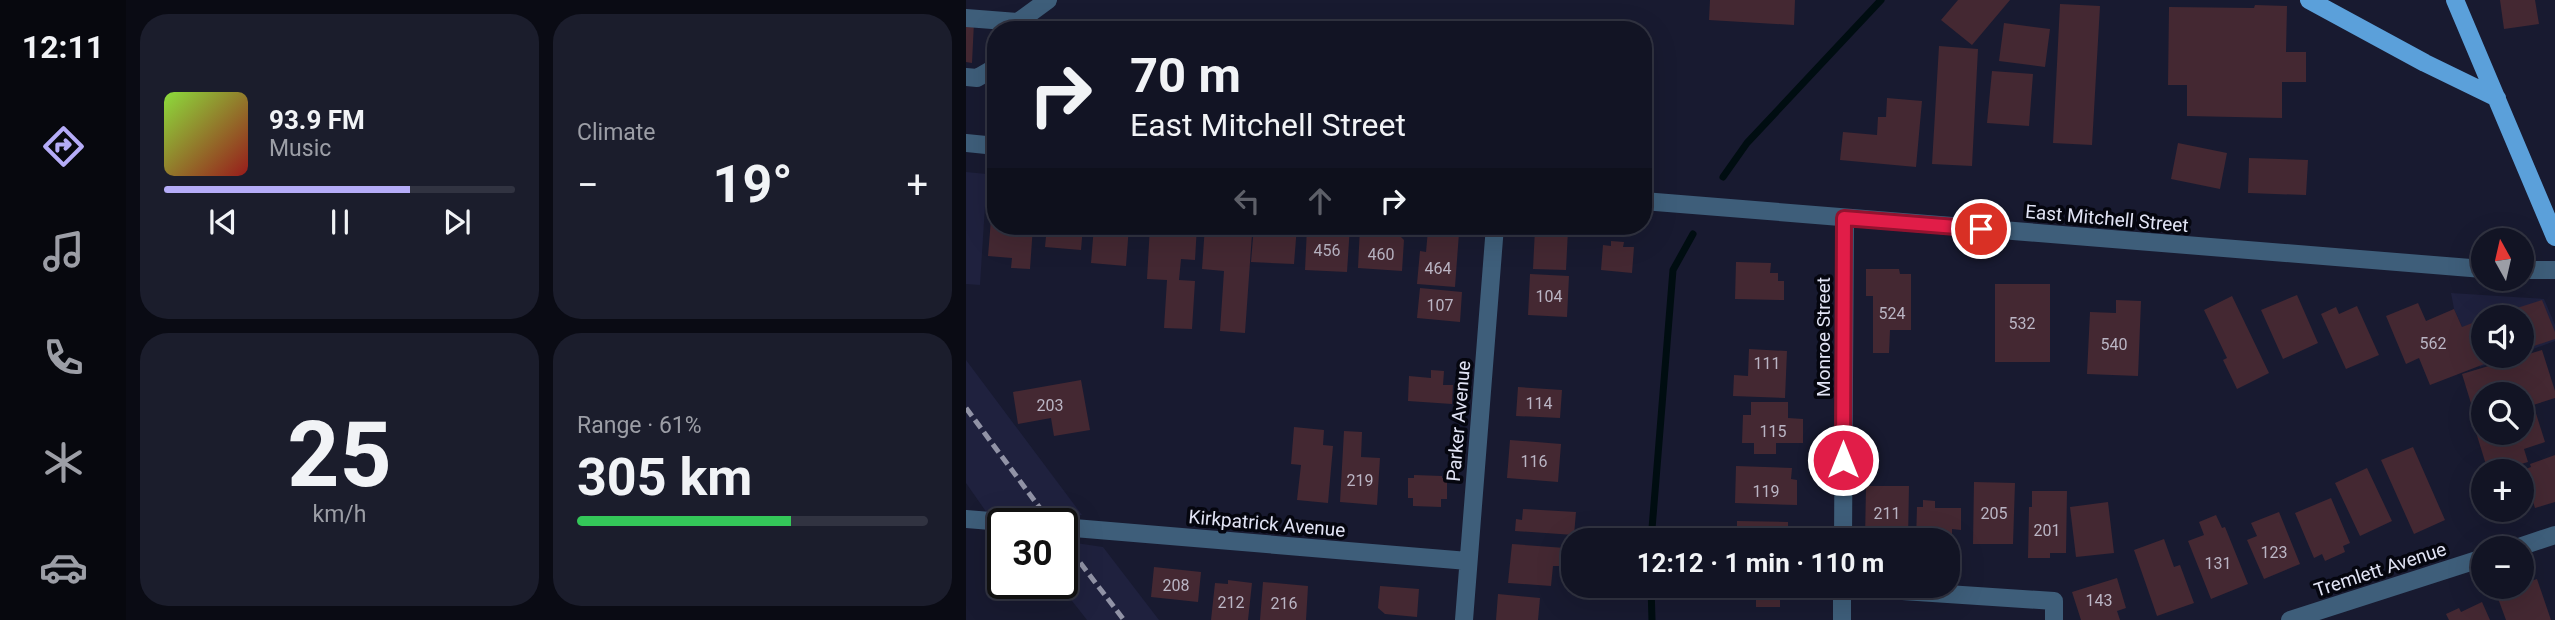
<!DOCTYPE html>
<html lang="en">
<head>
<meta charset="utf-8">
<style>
  :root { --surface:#121424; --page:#1b1d2c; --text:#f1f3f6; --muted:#9c9ea6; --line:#313341; --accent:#b5acf8 }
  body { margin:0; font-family:Roboto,sans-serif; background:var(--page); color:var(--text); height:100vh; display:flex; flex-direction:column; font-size:26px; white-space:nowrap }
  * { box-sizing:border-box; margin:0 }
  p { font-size:23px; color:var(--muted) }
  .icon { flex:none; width:38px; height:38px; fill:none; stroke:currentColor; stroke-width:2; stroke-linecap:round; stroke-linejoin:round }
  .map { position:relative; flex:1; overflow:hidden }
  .side { display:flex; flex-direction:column; gap:14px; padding:14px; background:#0a0b14; width:840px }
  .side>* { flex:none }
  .guide { position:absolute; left:21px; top:21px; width:665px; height:214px; border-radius:28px; box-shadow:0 7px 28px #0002,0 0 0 2px var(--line); background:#121424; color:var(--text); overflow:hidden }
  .needle { width:46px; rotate:352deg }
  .buttons { position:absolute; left:1505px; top:228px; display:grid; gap:14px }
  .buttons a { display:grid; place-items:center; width:63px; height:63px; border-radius:50%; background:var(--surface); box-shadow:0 7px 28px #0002,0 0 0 2px var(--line); font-size:35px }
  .speed { position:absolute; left:21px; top:508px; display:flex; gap:14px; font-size:35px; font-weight:700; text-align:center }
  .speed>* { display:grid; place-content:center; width:91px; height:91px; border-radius:50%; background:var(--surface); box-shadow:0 7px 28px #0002,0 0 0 2px var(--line); line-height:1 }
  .speed .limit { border:4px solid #111; border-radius:10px; background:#fff; color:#111 }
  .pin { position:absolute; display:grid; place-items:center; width:60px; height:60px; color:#fff; margin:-30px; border:4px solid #fff; border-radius:50%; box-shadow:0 2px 7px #0007 }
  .me { position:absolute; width:77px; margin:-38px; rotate:0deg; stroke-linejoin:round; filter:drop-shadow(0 0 5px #0008) }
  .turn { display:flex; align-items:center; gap:24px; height:147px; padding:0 28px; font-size:32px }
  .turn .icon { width:91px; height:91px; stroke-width:2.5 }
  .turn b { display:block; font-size:49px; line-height:60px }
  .lanes { display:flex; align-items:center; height:66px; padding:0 28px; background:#0003; justify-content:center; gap:35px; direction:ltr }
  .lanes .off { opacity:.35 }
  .big { font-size:52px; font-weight:700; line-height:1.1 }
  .side .widget { flex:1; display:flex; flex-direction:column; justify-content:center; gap:10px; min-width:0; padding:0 24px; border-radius:28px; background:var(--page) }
  .side .dial { align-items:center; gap:0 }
  .dial b { font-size:91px; line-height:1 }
  .song { display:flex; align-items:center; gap:21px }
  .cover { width:84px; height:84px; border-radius:10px; background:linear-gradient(135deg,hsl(90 70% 55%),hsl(0 70% 35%)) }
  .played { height:7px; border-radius:4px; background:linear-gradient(90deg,var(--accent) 70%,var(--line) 70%) }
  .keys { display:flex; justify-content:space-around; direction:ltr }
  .heat { display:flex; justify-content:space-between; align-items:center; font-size:38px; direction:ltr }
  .charge { height:10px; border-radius:5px; background:linear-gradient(90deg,#34c759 61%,var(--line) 0) }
  .side .tiles { flex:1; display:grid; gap:14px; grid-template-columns:repeat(2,1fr) }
  .trip { position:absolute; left:595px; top:528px; width:399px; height:70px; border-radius:28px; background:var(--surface); box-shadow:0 7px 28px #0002,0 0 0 2px var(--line); font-weight:700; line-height:70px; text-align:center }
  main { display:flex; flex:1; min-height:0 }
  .menu { display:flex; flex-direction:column; width:126px; justify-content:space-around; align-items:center; background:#07080e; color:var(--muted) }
  .menu .icon { width:49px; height:49px }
  .menu .active { color:var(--accent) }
  .menu b { font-size:32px; color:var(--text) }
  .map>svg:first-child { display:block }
  .built { fill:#1f213e }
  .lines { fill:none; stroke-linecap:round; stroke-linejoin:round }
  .stream { stroke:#000d11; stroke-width:7 }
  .building { fill:#442832 }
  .minor { stroke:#3e5e7a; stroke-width:18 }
  .major { stroke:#5ba0da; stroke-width:18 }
  .rail { stroke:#9193a6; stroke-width:5; stroke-dasharray:10 5; stroke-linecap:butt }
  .route-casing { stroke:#92132f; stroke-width:18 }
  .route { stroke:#e11d48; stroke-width:12 }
  .labels { text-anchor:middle; stroke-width:7; stroke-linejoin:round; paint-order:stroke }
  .number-label { font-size:16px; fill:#bab5c4 }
  .street-label { font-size:19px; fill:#e2e4f5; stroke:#05060f }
</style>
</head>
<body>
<main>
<nav class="menu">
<b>12:11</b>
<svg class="icon active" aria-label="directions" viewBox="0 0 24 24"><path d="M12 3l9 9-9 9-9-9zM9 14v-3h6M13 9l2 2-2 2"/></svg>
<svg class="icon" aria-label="music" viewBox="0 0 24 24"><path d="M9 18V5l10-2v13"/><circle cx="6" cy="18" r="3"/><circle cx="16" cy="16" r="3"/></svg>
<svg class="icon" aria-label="phone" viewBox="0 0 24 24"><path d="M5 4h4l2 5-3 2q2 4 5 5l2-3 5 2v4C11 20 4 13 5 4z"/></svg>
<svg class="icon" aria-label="climate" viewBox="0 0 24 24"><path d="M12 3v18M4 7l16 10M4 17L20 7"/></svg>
<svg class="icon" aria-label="car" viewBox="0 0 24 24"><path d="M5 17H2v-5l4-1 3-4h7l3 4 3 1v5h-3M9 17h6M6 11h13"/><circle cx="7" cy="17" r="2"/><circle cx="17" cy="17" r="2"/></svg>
</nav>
<section class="side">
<div class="tiles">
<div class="widget">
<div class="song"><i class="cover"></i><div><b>93.9 FM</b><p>Music</p></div></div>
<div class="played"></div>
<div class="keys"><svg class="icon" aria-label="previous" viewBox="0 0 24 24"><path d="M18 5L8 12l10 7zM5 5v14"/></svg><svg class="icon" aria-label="pause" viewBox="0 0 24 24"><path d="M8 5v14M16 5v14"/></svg><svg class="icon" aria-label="next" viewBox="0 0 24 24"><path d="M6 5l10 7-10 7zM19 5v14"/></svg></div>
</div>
<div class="widget"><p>Climate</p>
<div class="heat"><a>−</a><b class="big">19°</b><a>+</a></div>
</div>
<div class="widget dial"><b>25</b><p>km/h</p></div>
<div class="widget"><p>Range · 61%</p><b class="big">305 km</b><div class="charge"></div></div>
</div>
</section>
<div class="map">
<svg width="1589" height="620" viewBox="0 0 1589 620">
  <rect width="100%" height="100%" fill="#181a30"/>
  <path class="built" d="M0 172 21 174 14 285 0 284Z
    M1485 293 1578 299 1589 325V341L1556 353V317H1517V355H1548L1514 367 1488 309Z
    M0 360 116 515 21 513 0 483Z
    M96 541 137 547 193 620H121L92 583H96Z"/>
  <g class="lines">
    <path class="stream" d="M757 177 781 143 915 0
      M685 541 707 270 727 234
      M685 586 686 620"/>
  </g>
  <path class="building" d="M744 0H829L828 25 743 20Z
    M992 0H1044L1006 45 975 20Z
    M1534 0H1569L1573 24 1538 29Z
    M1094 4 1134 6 1126 145 1087 143Z
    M1289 5 1321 6 1320 52H1340V82H1316V118L1221 116V85H1202L1203 7 1288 8Z
    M0 21 8 22 6 63 0 62Z
    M1038 23 1084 29 1079 67 1033 61Z
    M973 46 1012 49 1006 166 966 164Z
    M1026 71 1067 74 1063 126 1021 123Z
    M921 98 956 101 950 167 874 160 877 132 911 135 912 117H920Z
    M1212 143 1261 153 1254 189 1205 179Z
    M1283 158 1342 160 1340 195 1282 193Z
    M27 195 30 196V226H67L64 269 45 268 46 258 22 256Z
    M81 226H117L115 250 79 247Z
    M128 226H163L160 266 125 263Z
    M184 226H231L229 260 215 259 213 280 229 281 226 329 198 328 201 280 181 279Z
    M239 226H269L268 233 286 234 279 333 254 331 258 271 236 269Z
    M288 226H331L328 264 285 262Z
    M359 226H384L381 272 339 270 341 228 358 229Z
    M394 227 415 229 414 234 433 235 438 240 436 271 392 268Z
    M569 229 602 230 600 270 567 269Z
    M462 230 493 233 489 287 451 284 454 251 460 252Z
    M645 241 658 242 657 247H668L666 273 635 270 637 245 645 246Z
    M770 262 805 263 804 273H812V281H818V300L769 299Z
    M900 269H933L934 274H945V330H924L923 353H907V296H900Z
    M564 274 603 276 601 317 562 315Z
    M1029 284H1084V362H1029Z
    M454 288 496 292 494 322 451 318Z
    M1331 295 1352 343 1317 359 1295 310Z
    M1266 296 1303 373 1271 389 1257 360 1261 358 1238 310Z
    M1150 300 1175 301 1172 376 1121 374 1124 312 1150 313Z
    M1576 300 1589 332V339L1556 350V317L1526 316Z
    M1452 303 1460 321 1488 309 1496 327 1517 319V355L1539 356 1464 385 1453 358 1440 364 1420 316Z
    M1391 306 1413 355 1380 369 1355 314 1370 307 1373 314Z
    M783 349 821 351 819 398 767 396 768 375 782 376Z
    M1576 350 1589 391V398L1564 406 1561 397 1556 399V394H1517V411L1508 413 1496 374Z
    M465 370 478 371 477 385H487L486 404 442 401 443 376 465 378Z
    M115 380 124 430 88 436 85 418 52 424 47 392Z
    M552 387 596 390 594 418 550 416Z
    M785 402H822V418L837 419V443H810V454H788V443H776L777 415H785Z
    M1568 407 1579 442 1558 449 1562 462 1531 471H1522L1508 426 1517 423V432H1556V411Z
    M328 427 358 430 357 445 367 446 362 503 331 500 335 465 325 464Z
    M378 431 396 432 395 457 414 458 411 505 374 502Z
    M544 440 595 444 592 482 541 478Z
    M1447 447 1479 520 1448 534 1415 460Z
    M1589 455V502L1569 508 1557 470 1565 467 1564 464Z
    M770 466 826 468 825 479 831 480V505L769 503Z
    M1401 468 1426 521 1394 536 1369 483Z
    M448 475 476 476V478H481V499H475V507L447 506V498H442V478H448Z
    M1008 482 1049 483 1047 544H1007Z
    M900 486H943L942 541H899Z
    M1066 491H1101L1100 553H1084V558H1062L1063 507H1066Z
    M1365 498 1384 543 1377 546 1379 552 1359 561 1356 554 1348 558 1329 513Z
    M957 500 969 501V508H995V530L986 529V540H950L951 507H957Z
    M1142 502 1148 553 1110 557 1104 507Z
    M557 509 610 512 608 535 549 531 550 519 556 520Z
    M1313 512 1334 564 1298 579 1281 540 1291 536 1285 523Z
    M1250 515 1256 528 1259 527 1282 584 1245 599 1222 541 1238 535 1233 522Z
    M771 521 822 522V541H762V530L771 531Z
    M1198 539 1208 567 1214 565 1228 603 1191 616 1168 550Z
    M546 544 599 548 597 566H587L585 586 542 583Z
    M188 567 235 572 232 602 185 597Z
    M1151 578 1160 608 1151 611 1154 620H1115L1106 592Z
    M1571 579 1585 620H1540L1530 593 1556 586V584Z
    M262 580 286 583 282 620H245L249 583 262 584Z
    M297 582 342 586 340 620H294Z
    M414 586 453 589 451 617 419 614 412 608Z
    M790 586H832V597H814V607H790Z
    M532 594 574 598 572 620H530Z
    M1516 602 1524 620H1483L1480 614 1493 608 1495 612Z"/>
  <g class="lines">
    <path class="minor" d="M0 18 52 22
      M48 30 52 22 82 0
      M0 77 11 78 30 67
      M0 143 30 146
      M677 201 1517 269
      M1556 270H1589
      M0 519 49 523
      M96 527 502 561
      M877 541 879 218
      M1550 548 1589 535
      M876 587 1088 601V620
      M498 620 529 226
      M876 620V586
      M1324 620 1517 558"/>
    <path class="major" d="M1343 0 1459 63 1531 98
      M1489 0 1589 237"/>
    <path class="rail" d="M0 408 85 523
      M96 539 158 620"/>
  </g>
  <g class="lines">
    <defs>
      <path id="route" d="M877 460 878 218 1015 229"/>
    </defs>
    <use href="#route" class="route-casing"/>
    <use href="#route" class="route"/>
  </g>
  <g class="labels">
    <g class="number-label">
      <text x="361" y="256">456</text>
      <text x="415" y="260">460</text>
      <text x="472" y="274">464</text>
      <text x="583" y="302">104</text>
      <text x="474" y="311">107</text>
      <text x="926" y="319">524</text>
      <text x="1056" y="329">532</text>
      <text x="1467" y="349">562</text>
      <text x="1148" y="350">540</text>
      <text x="801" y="369">111</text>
      <text x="573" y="409">114</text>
      <text x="84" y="411">203</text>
      <text x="807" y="437">115</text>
      <text x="568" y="467">116</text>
      <text x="394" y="486">219</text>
      <text x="800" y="497">119</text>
      <text x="921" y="519">211</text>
      <text x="1028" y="519">205</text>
      <text x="1081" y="536">201</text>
      <text x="1308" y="558">123</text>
      <text x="1252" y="569">131</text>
      <text x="210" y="591">208</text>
      <text x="1133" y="606">143</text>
      <text x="265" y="608">212</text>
      <text x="318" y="609">216</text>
    </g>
    <g class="street-label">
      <text transform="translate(1141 218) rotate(5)" y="7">East Mitchell Street</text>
      <text transform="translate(857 337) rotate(-90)" y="7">Monroe Street</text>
      <text transform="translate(492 421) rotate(-85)" y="7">Parker Avenue</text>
      <text transform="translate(301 523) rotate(5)" y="7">Kirkpatrick Avenue</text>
      <text transform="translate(1414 569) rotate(-18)" y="7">Tremlett Avenue</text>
    </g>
  </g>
</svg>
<div class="buttons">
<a><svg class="needle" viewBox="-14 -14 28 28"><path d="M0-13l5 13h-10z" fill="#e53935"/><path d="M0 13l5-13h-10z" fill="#9c9ea6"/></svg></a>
<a><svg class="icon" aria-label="sound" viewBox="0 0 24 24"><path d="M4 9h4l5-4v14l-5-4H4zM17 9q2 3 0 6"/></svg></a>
<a><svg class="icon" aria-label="search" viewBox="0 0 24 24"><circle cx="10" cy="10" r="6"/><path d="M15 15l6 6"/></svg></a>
<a>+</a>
<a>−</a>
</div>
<div class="speed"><div class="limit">30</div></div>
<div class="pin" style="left:1015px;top:229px;background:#d93025"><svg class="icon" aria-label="arrive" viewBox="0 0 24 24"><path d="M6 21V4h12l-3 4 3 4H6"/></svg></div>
<svg class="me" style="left:877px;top:460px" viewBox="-20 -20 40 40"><circle r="17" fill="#e11d48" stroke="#fff" stroke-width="3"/><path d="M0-11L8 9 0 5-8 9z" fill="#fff"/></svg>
<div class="trip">12:12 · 1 min · 110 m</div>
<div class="guide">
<div class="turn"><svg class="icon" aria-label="right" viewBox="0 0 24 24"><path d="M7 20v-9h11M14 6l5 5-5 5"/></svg><div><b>70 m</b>East Mitchell Street</div></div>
<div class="lanes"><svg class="icon off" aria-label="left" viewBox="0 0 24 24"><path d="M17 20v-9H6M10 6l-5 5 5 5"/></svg><svg class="icon off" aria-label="ahead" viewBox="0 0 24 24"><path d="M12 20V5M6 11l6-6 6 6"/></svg><svg class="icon" aria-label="right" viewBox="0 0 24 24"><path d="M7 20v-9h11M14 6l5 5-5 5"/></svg></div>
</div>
</div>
</main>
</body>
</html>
